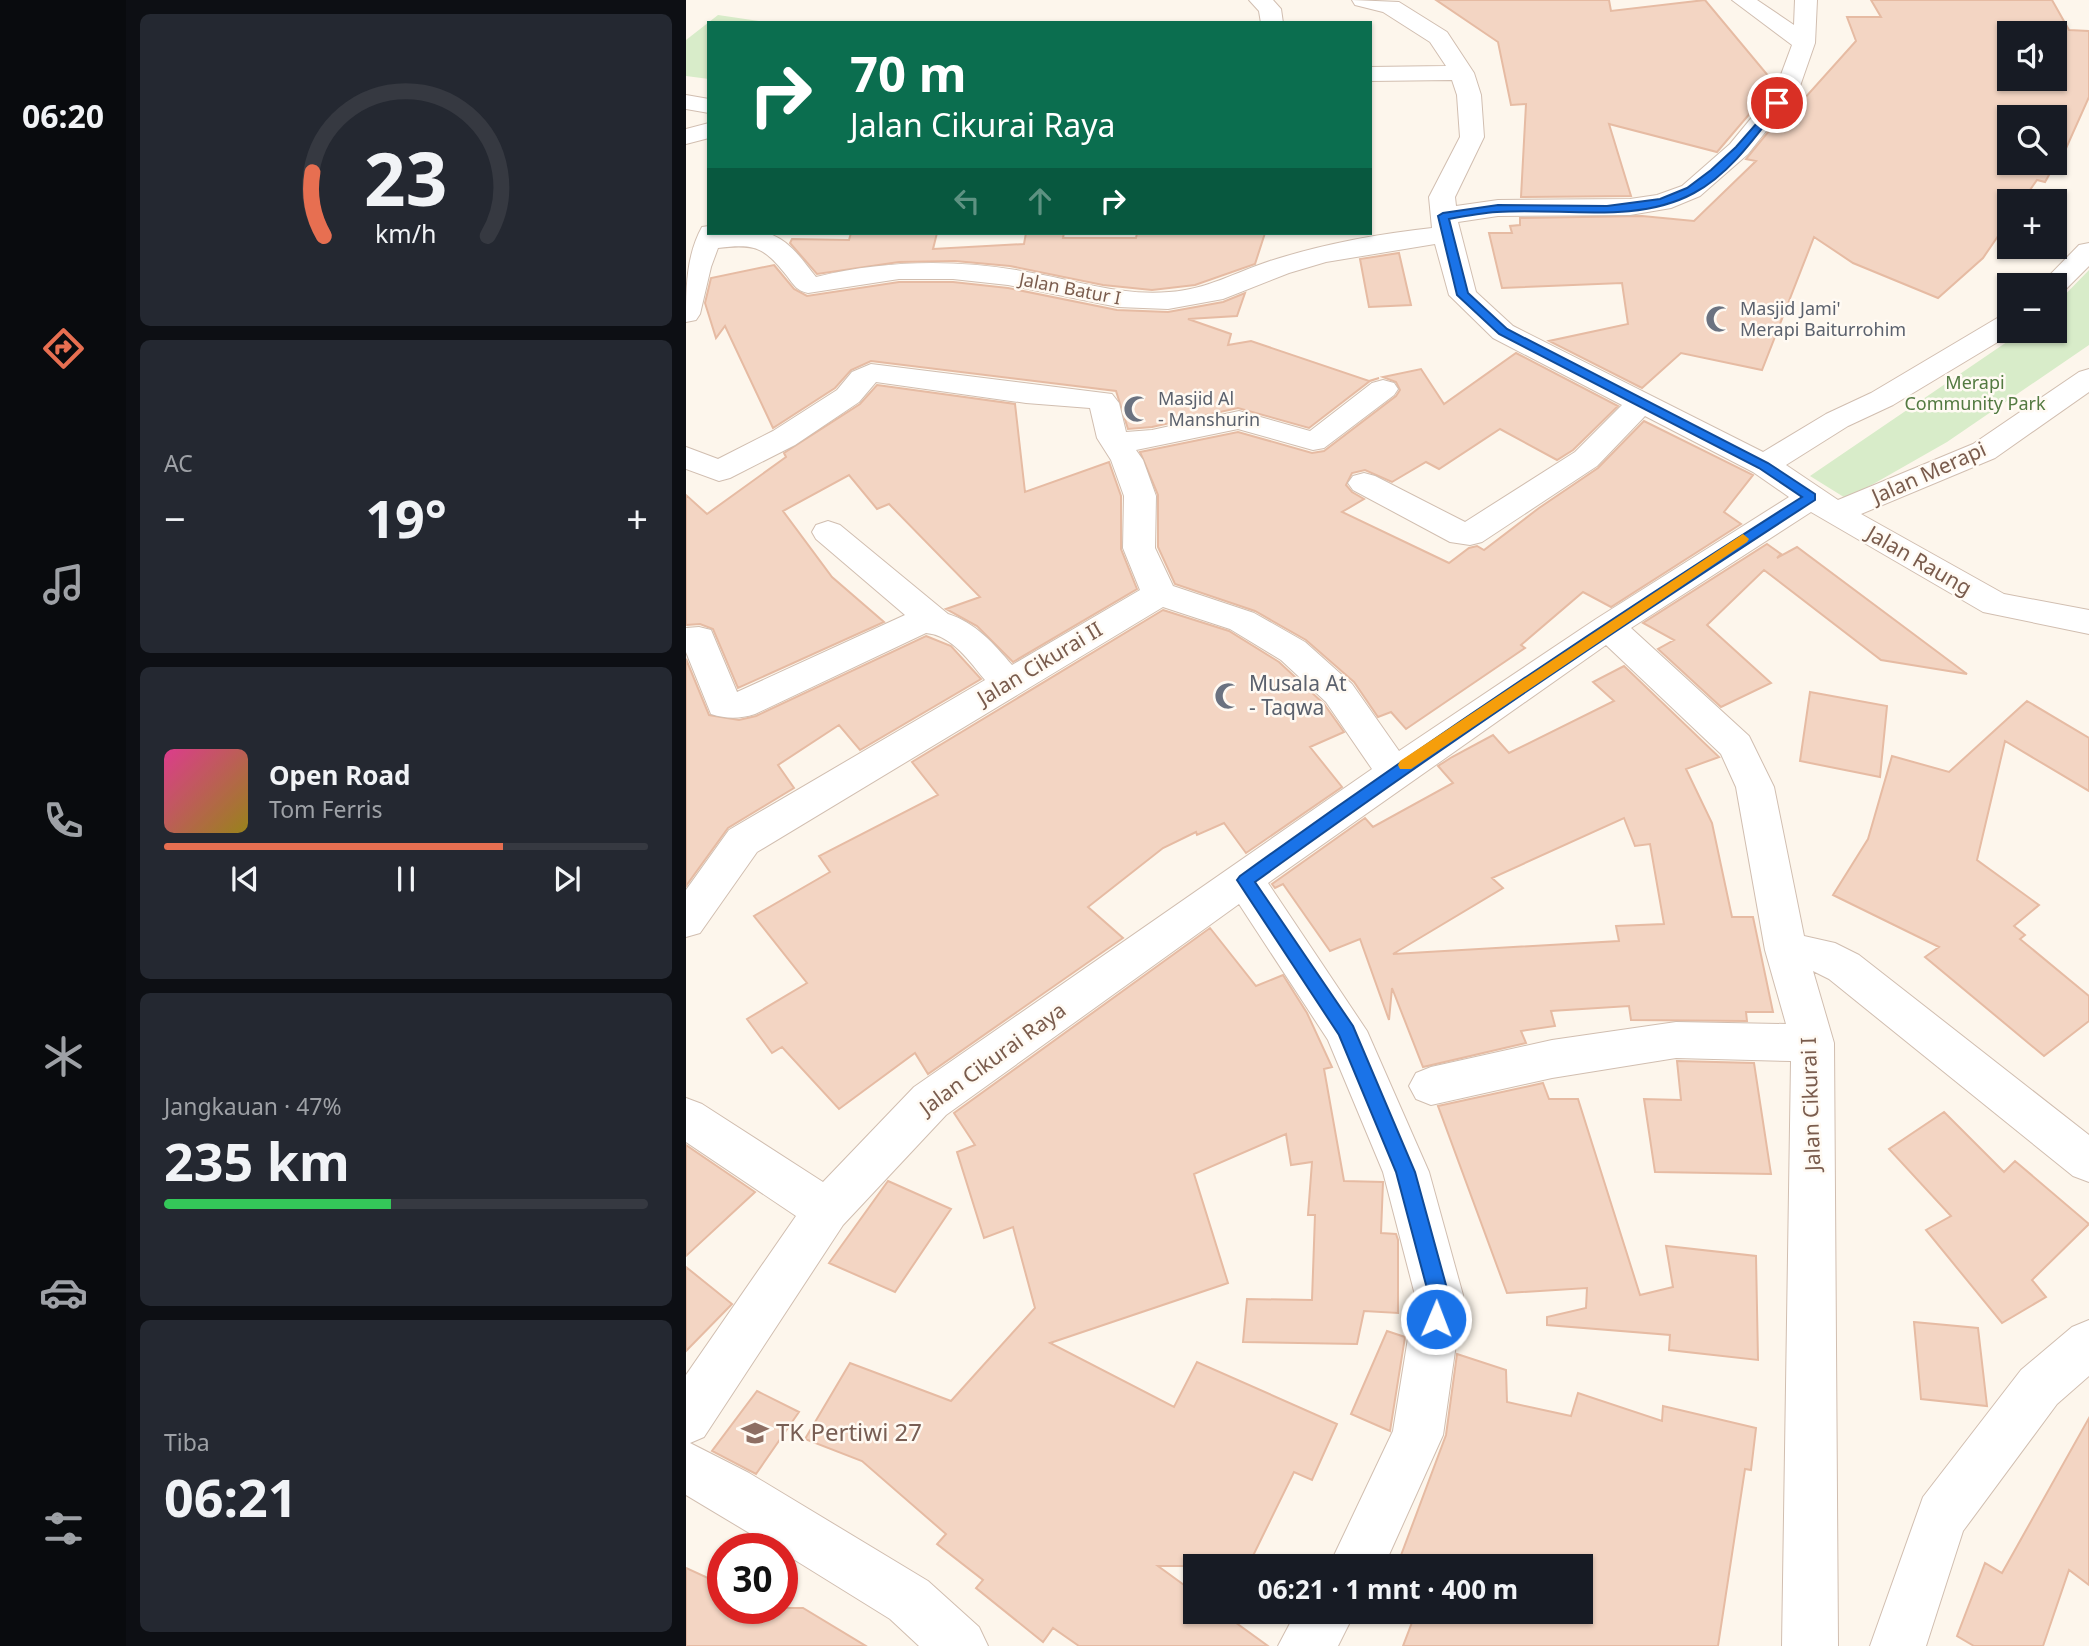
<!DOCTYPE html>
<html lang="id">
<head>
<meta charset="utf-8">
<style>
  :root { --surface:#171b24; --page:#242831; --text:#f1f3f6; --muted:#9ea1a6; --line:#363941; --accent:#e76f51 }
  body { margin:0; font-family:"Noto Sans",sans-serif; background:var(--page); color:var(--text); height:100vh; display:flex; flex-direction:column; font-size:26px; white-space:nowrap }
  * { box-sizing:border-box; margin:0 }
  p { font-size:23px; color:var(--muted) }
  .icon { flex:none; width:38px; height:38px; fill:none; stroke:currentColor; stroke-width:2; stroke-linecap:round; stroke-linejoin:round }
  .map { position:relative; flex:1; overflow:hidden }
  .drawer { display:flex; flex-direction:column; gap:14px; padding:14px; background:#0d0f14; width:560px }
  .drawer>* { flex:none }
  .guide { position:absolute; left:21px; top:21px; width:665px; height:214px; border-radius:0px; box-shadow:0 2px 5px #0004; background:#0b6e4f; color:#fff; overflow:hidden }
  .tools { position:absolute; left:1311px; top:21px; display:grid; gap:14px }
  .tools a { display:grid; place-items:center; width:70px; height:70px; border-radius:0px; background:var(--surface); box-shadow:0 2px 5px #0004; font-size:35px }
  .speed { position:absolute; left:21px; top:1533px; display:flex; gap:14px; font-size:35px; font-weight:700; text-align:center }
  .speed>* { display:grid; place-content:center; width:91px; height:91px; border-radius:50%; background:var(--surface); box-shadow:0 2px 5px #0004; line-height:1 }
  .speed .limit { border:10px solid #d22; background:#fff; color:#111 }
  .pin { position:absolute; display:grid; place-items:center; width:60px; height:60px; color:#fff; margin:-30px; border:4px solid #fff; border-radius:50%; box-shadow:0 2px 7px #0007 }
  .me { position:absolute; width:77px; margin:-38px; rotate:1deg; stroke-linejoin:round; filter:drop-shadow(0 0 5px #0008) }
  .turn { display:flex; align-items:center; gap:24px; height:147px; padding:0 28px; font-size:32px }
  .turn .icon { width:91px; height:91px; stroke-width:2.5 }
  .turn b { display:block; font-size:49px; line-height:60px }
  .lanes { display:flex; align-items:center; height:66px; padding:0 28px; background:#0003; justify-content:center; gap:35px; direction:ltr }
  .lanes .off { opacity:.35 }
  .big { font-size:52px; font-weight:700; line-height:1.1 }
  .drawer .widget { flex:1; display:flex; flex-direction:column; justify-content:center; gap:10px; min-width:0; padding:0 24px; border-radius:10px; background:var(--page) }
  .drawer .dial { align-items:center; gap:0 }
  .dial svg { height:182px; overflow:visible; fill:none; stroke:var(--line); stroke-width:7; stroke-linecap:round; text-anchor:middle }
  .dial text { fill:var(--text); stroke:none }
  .song { display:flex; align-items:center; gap:21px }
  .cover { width:84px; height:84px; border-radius:10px; background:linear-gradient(135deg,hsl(330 70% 55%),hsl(50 70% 35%)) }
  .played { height:7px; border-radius:4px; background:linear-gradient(90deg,var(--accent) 70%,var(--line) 70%) }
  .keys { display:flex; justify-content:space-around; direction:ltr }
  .heat { display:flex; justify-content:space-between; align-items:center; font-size:38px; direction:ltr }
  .charge { height:10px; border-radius:5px; background:linear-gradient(90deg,#34c759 47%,var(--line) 0) }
  .trip { position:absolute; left:497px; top:1554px; width:410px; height:70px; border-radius:0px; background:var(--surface); box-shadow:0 2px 5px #0004; font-weight:700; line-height:70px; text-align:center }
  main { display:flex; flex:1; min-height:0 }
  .dock { display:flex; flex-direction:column; width:126px; justify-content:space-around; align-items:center; background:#090b0e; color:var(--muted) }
  .dock .icon { width:49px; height:49px }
  .dock .on { color:var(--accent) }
  .dock b { font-size:32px; color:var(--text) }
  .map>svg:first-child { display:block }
  .green { fill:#d8ecc9 }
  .building { fill:#f3d5c3; stroke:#e6bba3; stroke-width:2; fill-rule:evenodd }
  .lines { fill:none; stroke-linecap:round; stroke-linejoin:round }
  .minor-casing { stroke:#d1beb0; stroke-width:2 }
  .minor { fill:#fff; fill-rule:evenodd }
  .route { fill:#1a73e8; stroke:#114b97; stroke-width:2 }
  .slow { fill:#f59e0b }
  .labels { text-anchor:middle; stroke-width:5; stroke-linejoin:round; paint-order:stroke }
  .far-street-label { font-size:18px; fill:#7a5c4d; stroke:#fffaf3 }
  .far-worship-label { font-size:18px; fill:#5b616d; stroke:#fffaf3; text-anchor:start }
  .far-park-label { font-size:18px; fill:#537a41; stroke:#fffaf3 }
  .street-label { font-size:21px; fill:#7a5c4d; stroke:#fffaf3 }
  .worship-label { font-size:21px; fill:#5b616d; stroke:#fffaf3; text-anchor:start }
  .near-education-label { font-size:24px; fill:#785e54; stroke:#fffaf3; text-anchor:start }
</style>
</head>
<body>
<main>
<nav class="dock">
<b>06:20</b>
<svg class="icon on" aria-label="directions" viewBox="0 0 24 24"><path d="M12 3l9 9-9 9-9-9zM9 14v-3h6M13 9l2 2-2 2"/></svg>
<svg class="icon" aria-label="music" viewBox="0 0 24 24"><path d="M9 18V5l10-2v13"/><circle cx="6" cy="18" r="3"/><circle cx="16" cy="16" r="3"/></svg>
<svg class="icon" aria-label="phone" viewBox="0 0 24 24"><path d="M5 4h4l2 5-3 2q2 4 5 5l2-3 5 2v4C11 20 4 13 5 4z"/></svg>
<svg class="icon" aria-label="climate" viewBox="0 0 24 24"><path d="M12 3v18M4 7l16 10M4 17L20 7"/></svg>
<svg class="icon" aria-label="car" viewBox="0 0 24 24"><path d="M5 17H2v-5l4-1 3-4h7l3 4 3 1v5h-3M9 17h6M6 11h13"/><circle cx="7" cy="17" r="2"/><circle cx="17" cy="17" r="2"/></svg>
<svg class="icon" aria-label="filters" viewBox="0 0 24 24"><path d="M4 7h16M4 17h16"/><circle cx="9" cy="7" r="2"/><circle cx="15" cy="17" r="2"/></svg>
</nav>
<section class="drawer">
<div class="widget dial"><svg viewBox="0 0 100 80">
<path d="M14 69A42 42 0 1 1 86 69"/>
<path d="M14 69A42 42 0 0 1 9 41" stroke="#e76f51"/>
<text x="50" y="56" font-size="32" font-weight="700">23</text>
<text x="50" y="72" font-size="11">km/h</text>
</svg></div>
<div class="widget"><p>AC</p>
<div class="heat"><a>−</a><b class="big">19°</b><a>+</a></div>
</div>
<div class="widget">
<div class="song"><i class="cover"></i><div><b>Open Road</b><p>Tom Ferris</p></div></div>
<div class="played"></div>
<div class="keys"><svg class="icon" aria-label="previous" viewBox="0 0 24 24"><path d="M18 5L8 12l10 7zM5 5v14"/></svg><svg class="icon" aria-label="pause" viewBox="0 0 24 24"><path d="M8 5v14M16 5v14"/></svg><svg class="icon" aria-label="next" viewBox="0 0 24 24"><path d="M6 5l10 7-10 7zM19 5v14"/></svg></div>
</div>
<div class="widget"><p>Jangkauan · 47%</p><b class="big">235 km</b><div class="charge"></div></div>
<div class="widget"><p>Tiba</p><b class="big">06:21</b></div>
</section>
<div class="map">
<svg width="1403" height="1646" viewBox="0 0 1403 1646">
  <rect width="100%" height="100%" fill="#fdf6ec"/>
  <path class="green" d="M32 15 87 23H23V79L0 76V40Z
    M1403 270V345L1261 442 1161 499 1124 476 1337 331H1368L1369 305Z"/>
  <path class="building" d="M750 0H923L925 11 1019 0 1089 84 1031 152 923 124 945 196 835 197 840 104 825 105 812 42Z
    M1185 0H1366L1383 30 1403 31V97L1378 153 1376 152 1359 182 1351 180 1336 201H1323V220L1297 258 1252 298 1167 263 1128 237 1076 370 995 353 956 388 863 341 942 324 936 283 816 288 803 233H826L824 226 834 225V218L956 216 1008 221 1070 161 1060 159 1105 104 1109 109 1170 41 1161 17H1195ZM1323 33H1368V79H1323ZM1323 117H1368V163H1323Z
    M165 233H251L247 249 338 244 340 233H378L377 238H450L451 233H579L569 264 509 285 466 290 417 285 324 266 269 261 213 262 131 274 104 243 106 239 163 240Z
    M713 253 725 305 683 307 674 259Z
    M88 265 108 289 121 296 213 282H267L322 288 431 310 482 312 537 302 559 293 551 316 502 319 545 334 542 345 565 341 683 381 693 378 684 381 623 428 552 408 466 427 442 429 430 391 185 361 165 370 149 388 87 428 39 326 30 338 19 303 25 278Z
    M830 353 932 406 887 450 871 460 814 429 753 469 740 462 706 482 679 470 666 473 660 485 666 492 678 499 656 512 763 563 783 548 791 546 798 550 853 508 912 468 958 421 1067 475 1038 512 1055 524 925 607 897 592 835 645 839 648 720 729 705 712 692 717 668 682 620 640 569 611 489 584 472 547V495L454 452 552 432 626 453 638 451 710 396 714 390 710 382 697 377 735 369 758 404Z
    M191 385 329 404 339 492 423 462 435 496V549L451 589 327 662 291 626 260 609 294 597 203 504 191 509 163 475 97 511 146 577 198 622 52 688 27 629 14 624 0 625V495L21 514 100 457 98 453 174 404Z
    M1081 544 1095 554 1091 558 1111 547 1281 674 1195 660 1078 570 1021 625 1085 683 1035 707 972 649 988 640 957 623Z
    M477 610 543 631 593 662 638 704 658 732 624 747 656 787 560 853 538 823 511 835 510 832 477 848 402 907 437 938 242 1074 229 1053 153 1109 96 1047 86 1053 61 1019 121 983 68 916 144 872 133 856 252 795 226 762Z
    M240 636 265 646 295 679 174 750 153 725 92 765 108 788 42 828 0 886V659L23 715 53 720 70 716Z
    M938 666 1033 757 1000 769 1026 823 1046 917H1067L1087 1012H1060L1061 1021 945 1020 943 1006 865 1011 869 1026 835 1031 840 1043 737 1067 706 988 703 1020 674 939 644 951 597 884 589 888 586 884 679 818 687 827 767 783 752 766 766 757 807 735 823 753 928 701 907 682ZM938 818 949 846 964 844 978 924 930 926 933 941 707 954 817 888 806 878Z
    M1124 692 1201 706 1194 777 1114 761Z
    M1341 701 1403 738V791L1319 741 1291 860 1353 905 1328 926 1339 935 1334 939 1403 996V1021L1358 1056 1239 957 1253 947 1147 895 1182 839 1206 756 1263 772Z
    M524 928 570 986 597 975 621 1013 646 1067 638 1069 658 1181 697 1182 695 1233 710 1234 712 1240V1313L678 1311 671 1344 557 1342 561 1299 626 1300 629 1215H622L626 1162 605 1165 600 1134 508 1174 542 1283 364 1343 488 1407 511 1362 651 1424 626 1480 608 1472 562 1566H472L509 1593V1612H535L582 1646H393L367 1628 357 1642 290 1588 297 1580 251 1544 260 1534 176 1461 119 1439 164 1363 265 1401 349 1308 327 1227 298 1238 271 1152 289 1145 268 1113Z
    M991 1061 1068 1063 1085 1174 969 1172 958 1099 995 1100Z
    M857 1083 863 1099H892L954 1295 987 1287 980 1246 1070 1256 1072 1360 983 1350 984 1335 861 1325V1317L900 1308 901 1288 821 1293 752 1106Z
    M1258 1112 1318 1172 1329 1161 1403 1224 1346 1280 1360 1297 1316 1323 1240 1230 1265 1216 1203 1149Z
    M0 1145 69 1192 0 1256Z
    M202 1181 265 1209 209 1292 143 1263Z
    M0 1267 46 1304 0 1351Z
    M1228 1322 1292 1328 1301 1406 1235 1399Z
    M701 1331 719 1337 704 1431 665 1414Z
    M771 1354 820 1370 821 1402 885 1416 892 1393 976 1421 977 1406 1070 1428 1065 1470 1059 1469 1032 1646H717L730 1612H894V1566H711L760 1435Z
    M71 1391 113 1412 70 1474 26 1451Z
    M1403 1418V1585L1383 1570 1357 1646H1288L1271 1636 1299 1563 1316 1573Z
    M0 1568 37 1585V1608H117L180 1646H0Z"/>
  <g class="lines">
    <defs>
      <path id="minor" d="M563 0H587L595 9 597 23H575L573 11Z
        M666 0 713 2 761 32 788 73 795 95 798 137 769 197 770 206 812 200 944 199 971 195 996 186 1044 144 1090 88 1106 45 1046 0H1071L1108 25 1109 0H1131L1129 43 1113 89 1062 154 1014 196 985 208 944 215 812 216 772 222 790 292 827 326 1077 452 1140 414 1185 393 1313 317 1323 314V331H1330L1207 405 1162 426 1100 465 1152 500 1287 444 1393 372 1403 369V392L1309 458 1175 514 1318 594 1403 610V634L1297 612 1125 512 945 628 1063 736 1088 787 1118 936 1149 943 1173 955 1403 1135V1182L1387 1176 1143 979 1127 971 1148 1043 1152 1646H1096L1105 1061 990 1058 866 1078 745 1105 730 1099 723 1086 730 1073 745 1067 866 1040 990 1022 1100 1024 1079 950 1050 787 1035 754 920 645 582 883 681 1031 743 1172 777 1295 757 1435 698 1566H643L707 1431 729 1295 697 1172 642 1040 553 904 260 1115 157 1225 18 1437 4 1443 63 1473 242 1581 293 1627 302 1646H233L204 1619 96 1552V1549H90L0 1495V1375L110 1216 0 1142V1098L16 1104 137 1182 228 1087 686 769 640 702 595 660 544 629 477 607 71 852 14 933 0 937V890L43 830 299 680C284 662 266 635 240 633L69 714C53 719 41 719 25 714L0 652V628L13 627 25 630 51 692 219 615 130 539 126 532 130 525 142 521 154 525 262 614C290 623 307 643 326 665L454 590 437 548 438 496 425 460 411 438 404 408 340 403 190 382 173 402 109 445 44 478 33 481 0 469V447L32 459 87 431 151 390 166 372 185 364 426 394 433 403 440 432 466 430 553 411 624 431 686 383 697 380 708 383 712 389 708 395 638 448 627 450 552 429 450 450 457 460 470 496 469 548 487 586 568 613 619 642 666 684 713 751 910 619 1103 497 1067 472 959 416 911 466 796 542 784 545 764 542 667 490 662 483 667 476 678 473 689 476 779 522 889 452 936 405 807 338 763 295 749 244 640 262 603 273 537 299 482 309 432 307 322 285 267 279H213L122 293C111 291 108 285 101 276 78 247 69 243 32 248L25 267 14 314 10 320 0 322C0 289 0 256 16 227L23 226V233H81C104 240 116 260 130 277 205 259 277 259 352 274 395 282 438 296 483 292 520 290 550 272 584 261 637 244 691 234 746 228L743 197 774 137 771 95 766 80 684 81V67L760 66 744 42 697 12 669 5Z
        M0 95 23 99V113L0 109Z
        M23 123V138L0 144V129Z
        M1403 243V266L1378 291 1368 293V285H1354L1393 245Z
        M1403 1320V1376L1371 1404 1277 1531 1240 1646H1184L1237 1497 1335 1370 1386 1327Z
        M610 1612H669L652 1646H592Z"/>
    </defs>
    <use href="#minor" class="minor-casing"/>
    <use href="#minor" class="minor"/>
  </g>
  <path class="route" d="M1091 100 1096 103 1094 105C1070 136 1044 174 1008 193 949 225 875 207 811 212 795 213 779 216 763 219L782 293 821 329 1082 463 1129 494V500C939 623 752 749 569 882L667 1026 729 1172 763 1296 757 1325 750 1328 743 1325 740 1319 743 1296 710 1172 653 1035 551 880 554 876C737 744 925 618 1116 497L1073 468 813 334 771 295 752 216 757 213 812 205 921 206 974 199 1001 188 1025 170 1050 147Z"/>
  <path class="slow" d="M1057 534 1063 539 1061 542 725 769H714L712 765 714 761Z"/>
  <defs>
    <symbol id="mosque-bare" viewBox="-9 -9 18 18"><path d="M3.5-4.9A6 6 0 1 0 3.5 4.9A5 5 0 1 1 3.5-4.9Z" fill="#6b7280" stroke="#fffaf3" stroke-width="2.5" paint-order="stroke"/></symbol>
    <symbol id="school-bare" viewBox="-9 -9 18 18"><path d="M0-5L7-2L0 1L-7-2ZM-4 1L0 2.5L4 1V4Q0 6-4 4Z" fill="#8d6e63" stroke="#fffaf3" stroke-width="2.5" paint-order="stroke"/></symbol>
  </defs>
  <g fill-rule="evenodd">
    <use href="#mosque-bare" x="1014" y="300" width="38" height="38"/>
    <use href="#mosque-bare" x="432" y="390" width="38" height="38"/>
    <use href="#mosque-bare" x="523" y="677" width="38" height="38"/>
    <use href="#school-bare" x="50" y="1414" width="38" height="38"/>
  </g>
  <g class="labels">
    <g class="far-street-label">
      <text transform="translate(384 289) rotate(11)" y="6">Jalan Batur I</text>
    </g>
    <g class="far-worship-label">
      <text x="1054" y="315">Masjid Jami'<tspan x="1054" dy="21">Merapi Baiturrohim</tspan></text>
      <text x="472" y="405">Masjid Al<tspan x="472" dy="21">- Manshurin</tspan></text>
    </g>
    <g class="far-park-label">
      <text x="1289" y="389">Merapi<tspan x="1289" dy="21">Community Park</tspan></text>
    </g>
    <g class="street-label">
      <text transform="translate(1243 473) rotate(-24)" y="7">Jalan Merapi</text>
      <text transform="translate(1233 561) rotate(30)" y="7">Jalan Raung</text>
      <text transform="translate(354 664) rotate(-31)" y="7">Jalan Cikurai II</text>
      <text transform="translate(307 1059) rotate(-36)" y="7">Jalan Cikurai Raya</text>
      <text transform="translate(1125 1104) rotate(-92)" y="7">Jalan Cikurai I</text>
    </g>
    <g class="worship-label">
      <text x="563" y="691">Musala At<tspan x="563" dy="24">- Taqwa</tspan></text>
    </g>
    <g class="near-education-label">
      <text x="90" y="1441">TK Pertiwi 27</text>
    </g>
  </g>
</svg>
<div class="tools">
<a><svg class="icon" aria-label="sound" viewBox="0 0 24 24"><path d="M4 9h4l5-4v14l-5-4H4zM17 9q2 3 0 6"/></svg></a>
<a><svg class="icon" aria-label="search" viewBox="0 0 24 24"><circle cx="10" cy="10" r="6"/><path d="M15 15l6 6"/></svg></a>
<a>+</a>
<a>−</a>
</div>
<div class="speed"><div class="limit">30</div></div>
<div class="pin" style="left:1091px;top:103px;background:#d93025"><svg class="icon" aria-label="arrive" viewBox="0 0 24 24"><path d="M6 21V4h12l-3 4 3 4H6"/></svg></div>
<svg class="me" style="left:750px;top:1319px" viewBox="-20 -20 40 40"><circle r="17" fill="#1a73e8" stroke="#fff" stroke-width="3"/><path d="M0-11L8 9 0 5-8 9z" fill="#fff"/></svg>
<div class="trip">06:21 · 1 mnt · 400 m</div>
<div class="guide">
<div class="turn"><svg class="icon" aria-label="right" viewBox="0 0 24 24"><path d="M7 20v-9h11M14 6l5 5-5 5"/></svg><div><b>70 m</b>Jalan Cikurai Raya</div></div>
<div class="lanes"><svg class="icon off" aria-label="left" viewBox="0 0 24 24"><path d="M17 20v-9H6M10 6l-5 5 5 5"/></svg><svg class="icon off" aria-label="ahead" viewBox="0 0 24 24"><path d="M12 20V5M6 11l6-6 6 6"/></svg><svg class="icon" aria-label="right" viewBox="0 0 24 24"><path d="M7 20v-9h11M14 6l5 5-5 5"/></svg></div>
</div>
</div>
</main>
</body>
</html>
